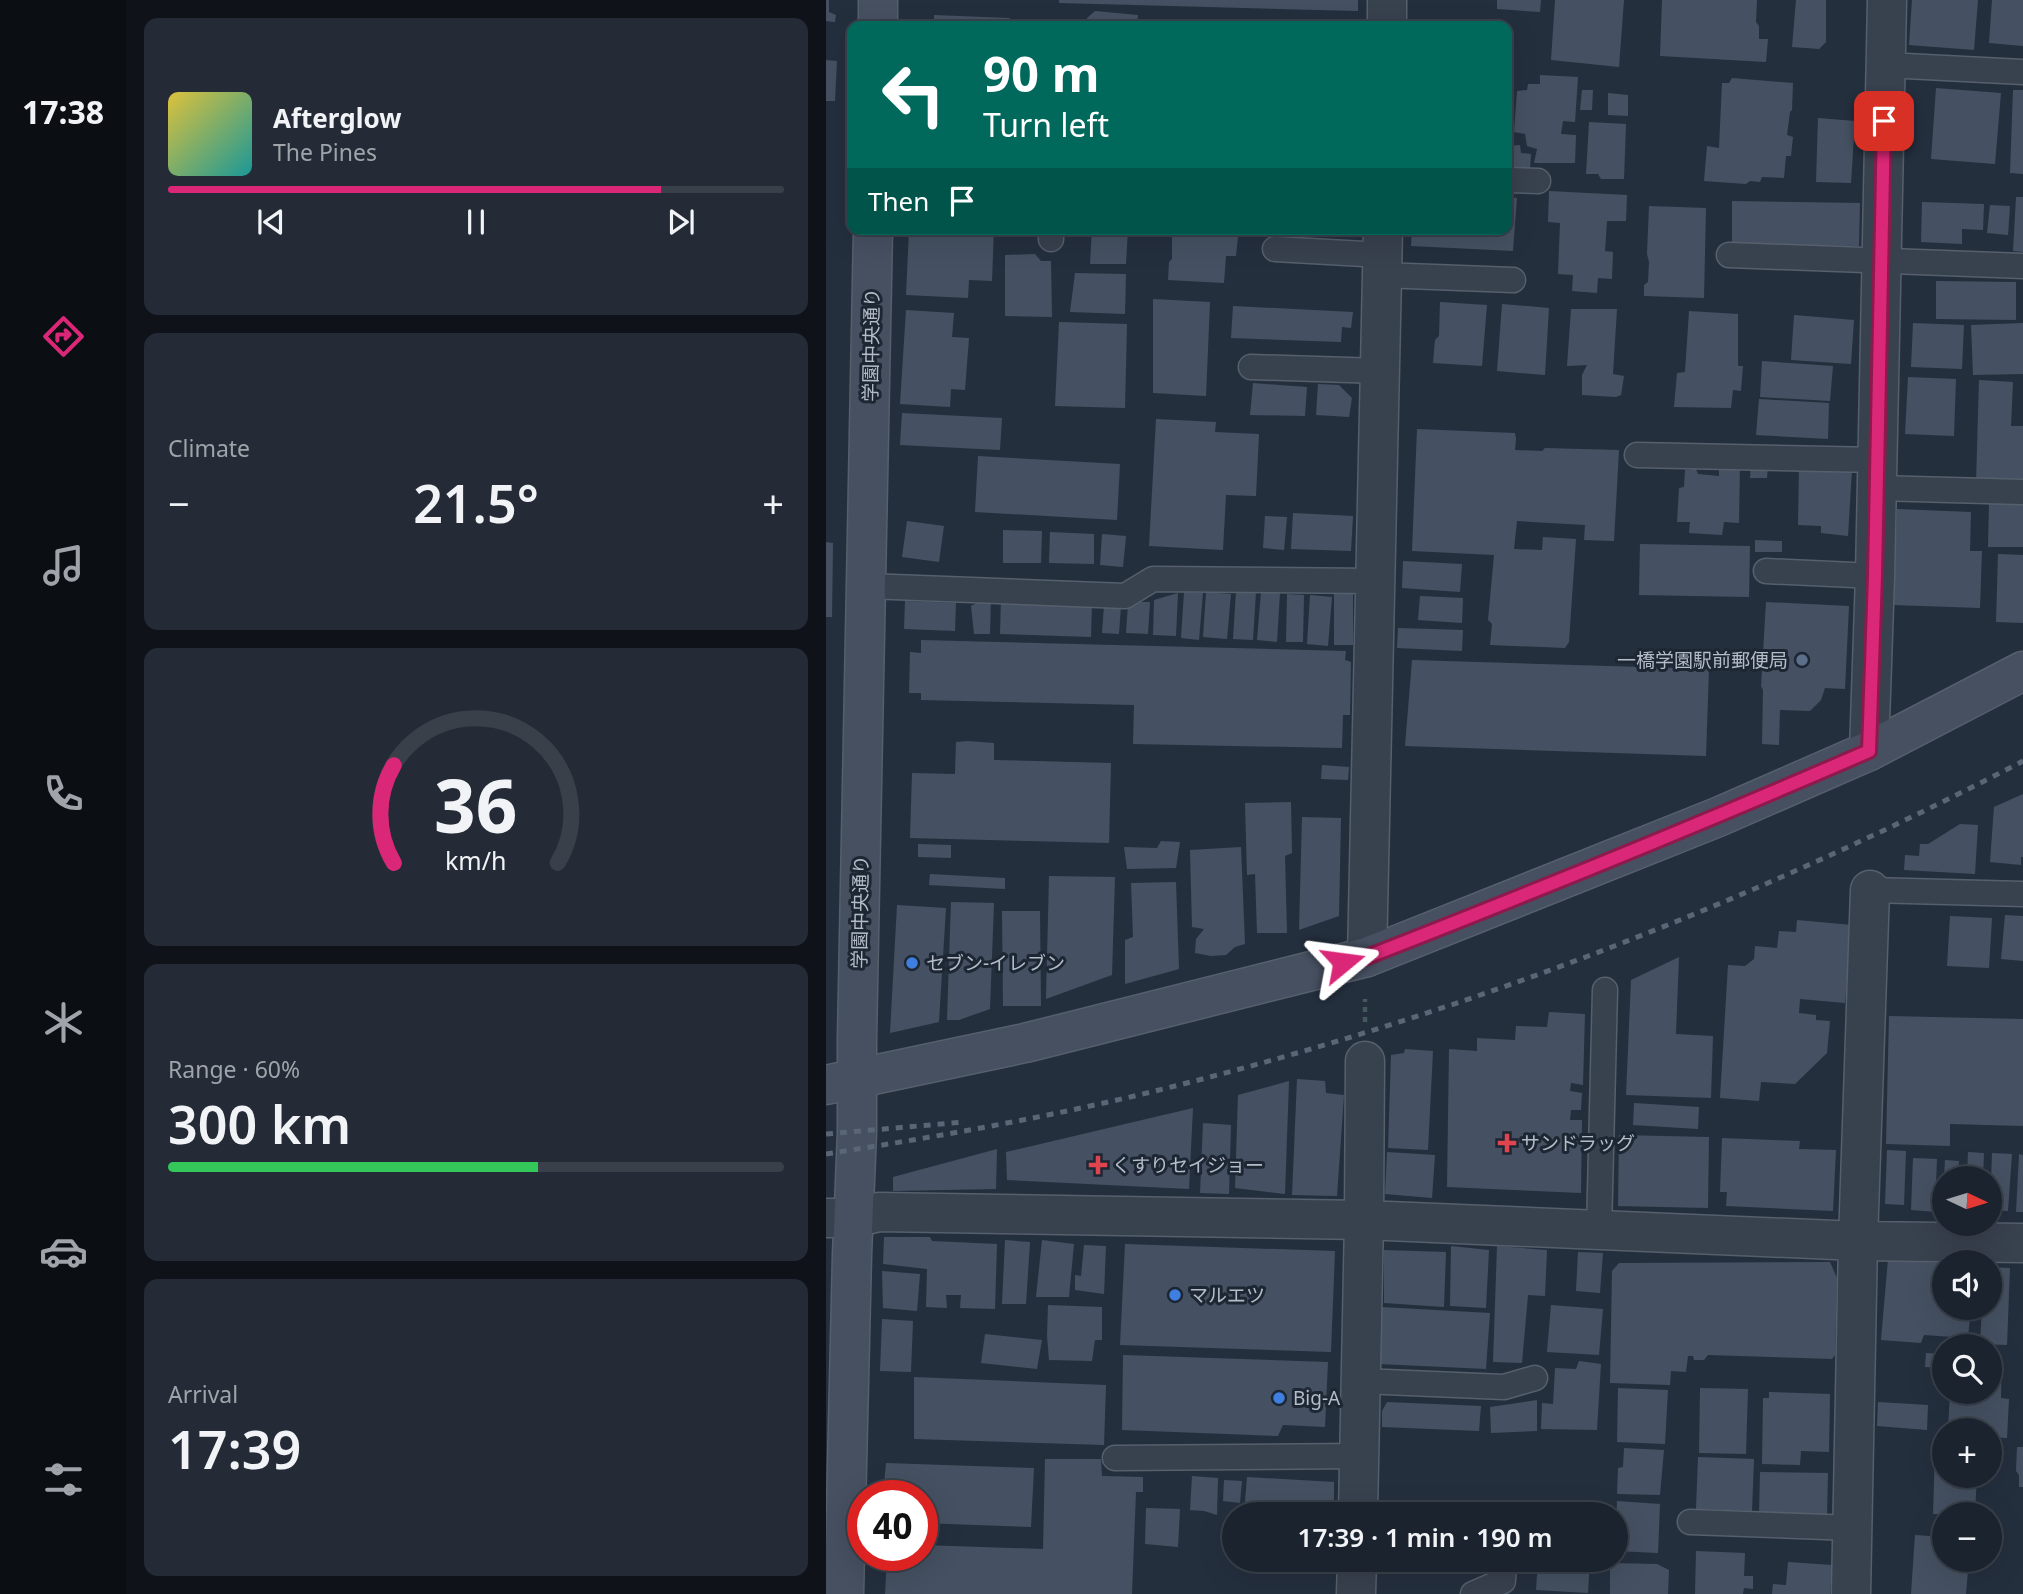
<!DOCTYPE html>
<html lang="en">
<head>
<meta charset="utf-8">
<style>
  :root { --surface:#1b232e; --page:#242b36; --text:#f1f3f6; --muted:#a0a4aa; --line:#39404a; --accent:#db2777 }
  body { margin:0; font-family:"Noto Sans","Noto Sans JP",sans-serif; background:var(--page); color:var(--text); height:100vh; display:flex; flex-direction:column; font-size:26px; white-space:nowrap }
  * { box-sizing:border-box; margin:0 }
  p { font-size:23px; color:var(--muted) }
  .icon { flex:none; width:38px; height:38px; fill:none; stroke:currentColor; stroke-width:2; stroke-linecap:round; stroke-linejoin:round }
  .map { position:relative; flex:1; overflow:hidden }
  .side { display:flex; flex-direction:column; gap:18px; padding:18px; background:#0f1319; width:700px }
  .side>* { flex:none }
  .guide { position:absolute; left:21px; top:21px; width:665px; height:214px; border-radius:14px; box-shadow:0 7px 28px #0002,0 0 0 2px var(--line); background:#00695c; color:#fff; overflow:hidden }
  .needle { width:46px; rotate:94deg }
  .tools { position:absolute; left:1106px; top:1166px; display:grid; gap:14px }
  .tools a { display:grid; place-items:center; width:70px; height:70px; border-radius:50%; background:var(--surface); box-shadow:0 7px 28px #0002,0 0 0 2px var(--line); font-size:35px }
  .speed { position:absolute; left:21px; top:1480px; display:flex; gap:14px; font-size:35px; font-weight:700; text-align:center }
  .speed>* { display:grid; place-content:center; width:91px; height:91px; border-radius:50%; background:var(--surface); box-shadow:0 7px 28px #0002,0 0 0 2px var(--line); line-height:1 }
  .speed .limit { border:10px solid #d22; background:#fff; color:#111 }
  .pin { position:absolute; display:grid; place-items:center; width:60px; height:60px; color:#fff; margin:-30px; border-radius:14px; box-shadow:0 4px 10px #0006 }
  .me { position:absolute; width:77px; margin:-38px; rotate:74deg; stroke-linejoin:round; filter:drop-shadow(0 0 5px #0008) }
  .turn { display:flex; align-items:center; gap:24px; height:147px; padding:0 21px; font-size:32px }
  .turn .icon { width:91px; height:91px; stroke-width:2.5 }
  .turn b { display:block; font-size:49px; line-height:60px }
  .then { display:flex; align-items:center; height:66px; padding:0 21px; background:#0003; gap:14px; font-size:26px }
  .big { font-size:52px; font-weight:600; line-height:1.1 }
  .side .tile { flex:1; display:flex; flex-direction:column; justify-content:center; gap:10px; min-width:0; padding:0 24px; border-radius:14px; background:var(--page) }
  .side .dial { align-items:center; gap:0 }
  .dial svg { height:182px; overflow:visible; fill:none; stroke:var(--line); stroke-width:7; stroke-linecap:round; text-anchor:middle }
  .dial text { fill:var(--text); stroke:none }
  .song { display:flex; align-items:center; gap:21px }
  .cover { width:84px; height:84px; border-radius:10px; background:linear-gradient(135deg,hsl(50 70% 55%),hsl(180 70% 35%)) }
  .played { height:7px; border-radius:4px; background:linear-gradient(90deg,var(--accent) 80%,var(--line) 80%) }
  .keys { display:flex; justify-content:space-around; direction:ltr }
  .heat { display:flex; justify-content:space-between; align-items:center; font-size:38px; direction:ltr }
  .charge { height:10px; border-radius:5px; background:linear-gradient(90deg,#34c759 60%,var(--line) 0) }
  .trip { position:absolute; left:396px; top:1502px; width:406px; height:70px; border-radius:35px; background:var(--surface); box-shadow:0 7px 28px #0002,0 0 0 2px var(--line); font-weight:600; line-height:70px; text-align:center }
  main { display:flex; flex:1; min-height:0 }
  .dock { display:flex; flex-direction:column; width:126px; justify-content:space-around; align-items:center; background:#0b0e12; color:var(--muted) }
  .dock .icon { width:49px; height:49px }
  .dock .active { color:var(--accent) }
  .dock b { font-size:32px; color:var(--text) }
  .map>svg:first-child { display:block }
  .building { fill:#455162 }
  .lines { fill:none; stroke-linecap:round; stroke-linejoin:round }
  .lane-casing { stroke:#565f6c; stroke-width:27 }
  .street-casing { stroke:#565f6c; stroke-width:41 }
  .secondary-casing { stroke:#565f6c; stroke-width:41 }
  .path { stroke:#44595c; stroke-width:4.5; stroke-dasharray:5 5; stroke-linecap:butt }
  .lane { stroke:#38414e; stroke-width:24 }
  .street { stroke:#38414e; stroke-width:38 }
  .secondary { stroke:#465061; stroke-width:38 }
  .rail { stroke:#5a6575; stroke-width:5; stroke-dasharray:7 7; stroke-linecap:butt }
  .route-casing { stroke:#8e194d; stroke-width:18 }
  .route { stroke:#db2777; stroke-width:12 }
  .service-dot { fill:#5c6f8a; stroke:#1d2633; stroke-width:2.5 }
  .shop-dot { fill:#3f7fe0; stroke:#1d2633; stroke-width:2.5 }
  .health-dot { fill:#e0444e; stroke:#1d2633; stroke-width:2.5 }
  .labels { text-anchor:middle; stroke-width:6; stroke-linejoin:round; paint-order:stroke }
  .street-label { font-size:19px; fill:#b4bcc9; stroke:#1d2633 }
  .poi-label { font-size:19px; fill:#b4bcc9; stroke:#1d2633; text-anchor:start }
</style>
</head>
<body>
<main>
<nav class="dock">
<b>17:38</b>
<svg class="icon active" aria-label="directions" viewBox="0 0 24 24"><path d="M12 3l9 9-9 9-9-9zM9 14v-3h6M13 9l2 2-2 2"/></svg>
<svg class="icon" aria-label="music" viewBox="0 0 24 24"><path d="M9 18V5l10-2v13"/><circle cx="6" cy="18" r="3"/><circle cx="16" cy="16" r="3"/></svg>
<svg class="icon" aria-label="phone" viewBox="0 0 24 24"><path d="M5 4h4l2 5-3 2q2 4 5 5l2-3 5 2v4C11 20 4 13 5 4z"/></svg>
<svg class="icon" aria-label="climate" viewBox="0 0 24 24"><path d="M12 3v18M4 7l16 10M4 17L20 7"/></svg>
<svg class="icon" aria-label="car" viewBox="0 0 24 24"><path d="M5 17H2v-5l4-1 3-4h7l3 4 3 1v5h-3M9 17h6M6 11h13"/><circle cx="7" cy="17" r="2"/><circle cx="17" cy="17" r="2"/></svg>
<svg class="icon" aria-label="filters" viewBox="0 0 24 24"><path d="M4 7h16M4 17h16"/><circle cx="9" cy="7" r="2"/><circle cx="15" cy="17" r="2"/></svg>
</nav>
<section class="side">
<div class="tile">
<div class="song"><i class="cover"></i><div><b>Afterglow</b><p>The Pines</p></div></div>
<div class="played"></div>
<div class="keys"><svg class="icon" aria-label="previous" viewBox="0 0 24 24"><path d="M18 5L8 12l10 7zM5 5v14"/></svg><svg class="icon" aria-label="pause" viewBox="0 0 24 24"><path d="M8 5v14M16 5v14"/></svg><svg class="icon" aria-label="next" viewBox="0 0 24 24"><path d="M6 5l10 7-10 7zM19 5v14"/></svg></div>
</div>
<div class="tile"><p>Climate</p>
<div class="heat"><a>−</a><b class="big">21.5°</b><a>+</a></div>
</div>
<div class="tile dial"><svg viewBox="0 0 100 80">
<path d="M14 69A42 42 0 1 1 86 69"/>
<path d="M14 69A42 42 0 0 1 14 26" stroke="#db2777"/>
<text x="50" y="56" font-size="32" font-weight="700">36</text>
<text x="50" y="72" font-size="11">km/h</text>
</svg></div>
<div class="tile"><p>Range · 60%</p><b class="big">300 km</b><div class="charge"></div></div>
<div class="tile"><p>Arrival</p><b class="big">17:39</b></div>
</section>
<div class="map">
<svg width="1197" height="1594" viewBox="0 0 1197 1594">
  <rect width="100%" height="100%" fill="#242f3e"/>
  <path class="building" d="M0 0H3V12L10 15 9 22 0 21Z
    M233 0H532V11L233 3Z
    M671 0H715L714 12 671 9Z
    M729 0H798L793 67 725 60Z
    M836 0H931L930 22 933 26V39H942L940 62 834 56Z
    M970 0H1000V42L993 49 966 47Z
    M1086 0H1152L1148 50 1083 45Z
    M1166 0H1197V46L1163 43Z
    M269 11 312 15 311 26H260L261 18Z
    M108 15 184 18 183 26H108Z
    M198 20H243V26H198Z
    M0 60 11 61 9 101H0Z
    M714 75 752 77 749 122 737 121 735 134 750 135 749 163H708L711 149 701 146 699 134 688 132 691 91 701 90 702 84H714Z
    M906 78 967 83 966 110 964 112 961 135 967 137 965 156H960L958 178 936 177 934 182 924 181 920 184 878 181 881 146 893 148 896 83H903Z
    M1110 88 1175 93 1169 164 1105 159Z
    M756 90H767L766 110H754Z
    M1187 90H1197V174L1184 173Z
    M782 93 802 95V116L782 115Z
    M992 118 1029 121 1025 183 990 182Z
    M763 122 800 124 798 179H775L772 174H760Z
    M694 145 695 153 705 154 704 169 681 168V146Z
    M723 191 801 195 800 221H781L779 251 787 252 786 279 772 278 771 293 746 291 747 275 732 274 734 223 722 222Z
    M1190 197H1197V252L1187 251Z
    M681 198H691L687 251 585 246 586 229H681Z
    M906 201 1034 203 1033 246 906 245Z
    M1096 202 1158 204 1157 230 1136 229V244L1095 242Z
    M1164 205 1184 206 1182 235 1161 233Z
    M823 206 880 208 878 298 818 296V285L822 282 823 262 821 254Z
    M83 229H168L166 281 143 280 142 298 80 295Z
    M266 229H302L300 264H264Z
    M346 229H409L412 237 410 256H400L398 283 342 280 343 262 346 259Z
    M442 229H503V236L442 233Z
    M209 254 215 261H225L226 317 179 316V255Z
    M249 273 300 274 299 314 244 312Z
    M1110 281 1190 282V320L1110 319Z
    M327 299 384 302 380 396 327 393Z
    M614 302 661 305 656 366 607 363 609 340 613 336Z
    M676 304 723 308 719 375 671 371Z
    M407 306 527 312 525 328 516 327 515 342 405 338Z
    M745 309H791L787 374 798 376 795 395 790 397 756 395V375L761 365 741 366Z
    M80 310 128 313 126 337 143 338 139 390 125 389 124 407 74 404Z
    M863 311 912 314V366H917L915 391 907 390 905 408 848 407 851 373 859 372Z
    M968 315 1028 320 1025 364 965 360Z
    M233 322 301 324 299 408 229 406Z
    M1087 323 1138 325 1136 369 1085 367Z
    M1197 323V374L1147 375 1145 325Z
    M936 361 1007 366 1004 401 934 397Z
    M1082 377 1130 379 1128 436 1079 434Z
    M1153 380 1187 382 1185 426H1197V485L1150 483Z
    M427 383 481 387 479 416 424 415Z
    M492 384 513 385 526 398 523 417 490 415Z
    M933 399 1003 403 1002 439 930 435Z
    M76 413 176 418 174 450 74 445Z
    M330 419 390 422 389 432 433 434 430 496 400 495 397 550 323 546Z
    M591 429 689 433 690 439 689 450 716 451 719 448 793 450 788 541 758 540 759 525 691 521 688 549 716 550 717 537 750 539 743 642 739 648 664 645 666 624 662 620 668 555 586 551Z
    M152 456 294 464 291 520 149 512Z
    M893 462H914L913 523 898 522 896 535 863 533 864 522H851L853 488 858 487 859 470 870 469 872 474 893 476Z
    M925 464 942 466 941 478H924Z
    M973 468 1026 470 1022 536 995 533V526L972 525Z
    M1163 502 1197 503V547H1162Z
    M1071 509 1145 512 1144 551H1156L1154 608 1067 605Z
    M467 513 527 516 525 551 465 549Z
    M439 516 461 517 458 550 437 548Z
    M81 521 118 526 113 562 76 557Z
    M177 530 216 531 215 563H177Z
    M224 532 268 534V564L223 563Z
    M276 534 300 536 297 567 274 565Z
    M929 540 956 541V552H929Z
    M0 542 7 543 6 617H0Z
    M814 544 924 546 923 597 813 595Z
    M1172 554 1197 555V623L1170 622Z
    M577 561 636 564 634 592 576 588Z
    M410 591 430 592 427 640 407 639Z
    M358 592 377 593 373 640 355 638Z
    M380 592 405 594 401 639 377 637Z
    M435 592 454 593 451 642 431 640Z
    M352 593 350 636 327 635 328 600Z
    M461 594 478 595 477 642H460Z
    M508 594H527V645H508Z
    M484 595 506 597 502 646 481 644Z
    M594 596 637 598 636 623 592 620Z
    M165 599 164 634H148L145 606 156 600Z
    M175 599 266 603 265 637 174 634Z
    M79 601 130 603 129 631 78 629Z
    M313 602H324L322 634 300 633 302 605Z
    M940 602 1023 606 1019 689 999 688 995 700 984 711 954 710 953 745 936 744 937 690 935 686Z
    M278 605 295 606 293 634 276 633Z
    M572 628 637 630 636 651 571 648Z
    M95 640 520 651 519 660 525 662 524 715H517L516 748 307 744 308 705 95 700V693H83L84 652 95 653Z
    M586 660 883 669 880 756 579 746Z
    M142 741 168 743V760L285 763 283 843 84 838 86 773 129 774 130 742Z
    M496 765 523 767 522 780 495 779Z
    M1197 794V857H1195V865L1164 862 1168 807Z
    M465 802 466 853 459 856 461 933H431L429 874 421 875 419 803Z
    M476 817 515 818 513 916 473 930Z
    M1134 824 1152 825 1149 874 1078 870 1079 855 1093 856 1094 844H1102Z
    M335 841 354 842 350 868 301 869 298 847 331 848Z
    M92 844 125 845V858L92 857Z
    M415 847 419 944 409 947 400 955 385 956 369 953 370 939 378 929 366 927 364 850Z
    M104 874 179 878V889L103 885Z
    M223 876 289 877 286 975 220 999Z
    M350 882 353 969 299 984V940L307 937 305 883Z
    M125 902 168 903 164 1009 133 1020H121Z
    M71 905 120 908 113 1022 64 1033Z
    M176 911H214L215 1006H177Z
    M1179 915 1197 916V961L1175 959Z
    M1124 916 1166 918 1163 968 1121 966Z
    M971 920 1026 925 1019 1003 974 999 973 1013 990 1015V1020L1004 1021 1001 1053 969 1084 935 1082 933 1101 894 1098 902 965 919 966 928 959 929 946 951 948 953 931 970 932Z
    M853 957 850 1034 887 1036 885 1098 800 1095 805 980Z
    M723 1012 759 1014 757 1085 745 1083 744 1091 756 1093 755 1110H745L744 1120H756L755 1193 621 1187 623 1049 651 1051V1038L689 1040 690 1026 721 1027Z
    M1063 1016 1197 1019V1126L1124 1124V1146L1060 1144Z
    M579 1049 607 1051 602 1150 562 1148 565 1055 578 1053Z
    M471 1079 499 1081 500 1093 518 1095 511 1196 466 1195Z
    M463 1081 459 1194 409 1188 412 1095Z
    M808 1103 873 1107 872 1129 807 1125Z
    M367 1108 363 1189 181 1180 180 1152Z
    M377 1123 405 1125 403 1194 374 1193Z
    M793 1135 883 1137 882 1208 792 1206Z
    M896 1138 974 1141 973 1149 1010 1150 1007 1211 900 1206 901 1192H894Z
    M171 1149 170 1189 67 1191V1177Z
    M1061 1150 1080 1151 1078 1205 1059 1204Z
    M561 1152 609 1155 606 1198 559 1194Z
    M1142 1152 1158 1153 1157 1178H1141Z
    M1166 1153 1186 1154 1182 1211 1164 1210Z
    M1193 1154 1197 1155V1212H1190Z
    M1087 1158 1111 1159 1109 1212 1085 1210Z
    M1119 1160 1133 1161 1132 1178H1118Z
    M58 1237H104L106 1241 171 1244 169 1309 134 1308 135 1295H120L121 1308 100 1307 101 1269 57 1264Z
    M179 1240 204 1242 200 1304H176Z
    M216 1240 248 1244 243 1297H210Z
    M299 1244 509 1251 505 1352 294 1345Z
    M258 1245 280 1246 278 1294 249 1290V1275L255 1276Z
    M625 1246 663 1250 660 1308 624 1306Z
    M671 1246 721 1250 719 1296 702 1295 696 1363 667 1362Z
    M558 1250 620 1252 618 1307 558 1303Z
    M752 1252 777 1253 774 1293 750 1291Z
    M1062 1259 1118 1263V1307H1145L1142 1338 1098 1335 1095 1343 1055 1340Z
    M1004 1262 1011 1278 1009 1355 1006 1359 882 1355 878 1360H868L867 1356H862L860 1372 845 1371 844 1385 784 1383 786 1271 793 1263Z
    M1164 1267 1184 1268 1181 1345 1154 1344 1156 1307H1164Z
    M56 1271 94 1274 91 1311 57 1308Z
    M222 1305 276 1307V1340H269L266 1361 223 1360 221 1336Z
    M725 1305 777 1309 773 1355 721 1352Z
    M555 1307 664 1313 660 1369 553 1364Z
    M56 1319 87 1321 85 1372 54 1371Z
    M159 1334 216 1340 211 1369 155 1363Z
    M1100 1353 1118 1354V1368L1099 1367Z
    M297 1355 502 1362 499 1427 457 1425 452 1436 296 1430Z
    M1164 1356H1176L1175 1398 1183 1399 1181 1438 1164 1437V1430H1122L1124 1391H1164Z
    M753 1361 775 1364 771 1430 715 1429 716 1403 727 1404 729 1368 750 1369Z
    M88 1377 280 1385 278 1445 88 1439Z
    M792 1388 842 1390 839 1444 791 1442Z
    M874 1388 922 1389 920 1454 873 1453Z
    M943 1392 1004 1394 1003 1452 975 1451 974 1465 936 1464 937 1398H943Z
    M711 1400V1431L665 1433 664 1407Z
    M561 1402 655 1406 653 1431 556 1427V1411Z
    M1052 1402 1102 1405 1101 1430 1051 1426Z
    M1191 1447H1197V1487H1193V1475L1190 1471Z
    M798 1448 838 1450 834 1495 791 1494 792 1468 797 1467Z
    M1109 1449H1118V1475H1151L1149 1514H1107Z
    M872 1457 928 1459 926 1511 870 1509Z
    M219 1459H275L276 1476 317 1477V1492H310L306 1594H59L61 1556H96V1545L217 1549Z
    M60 1463 208 1468 205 1527 96 1523V1496H57Z
    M934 1472 1002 1473 1001 1516 933 1515Z
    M366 1476 392 1478 391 1515 378 1511 364 1510Z
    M421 1477 508 1482V1505L498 1504V1514H418Z
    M398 1480 416 1481 414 1503 397 1501Z
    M791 1501 834 1504 832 1553 789 1551Z
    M320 1508 354 1509 352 1547 319 1544Z
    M1089 1535 1118 1537V1559H1143L1140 1594H1085Z
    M870 1551 919 1553 918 1576H927V1589L918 1588 917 1594H869Z
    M426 1559H498V1564L426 1563Z
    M712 1559H764L762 1593 710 1590Z
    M962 1562 1006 1565 1004 1594H946L947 1584 960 1585Z
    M784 1563 831 1564 843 1570 842 1594H784Z"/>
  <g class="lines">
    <defs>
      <path id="lane" d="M1060 65 1197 72
        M681 180 712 181
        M225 239V229
        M449 249 556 255
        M903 255 1197 266
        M555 275 687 280
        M425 367 554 371
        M811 455 1052 460
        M1051 488 1197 492
        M940 571 1049 576
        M41 586 299 596 327 579 549 581
        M1044 890 1197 894
        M773 1231 779 990
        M535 1381 678 1387 709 1378
        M289 1458 533 1456
        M864 1522 1027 1528
        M647 1594 677 1581 678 1559"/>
      <path id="street" d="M561 26V0
        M1043 751 1049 576 1061 0
        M541 957 557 229
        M0 1218H27L53 1212 538 1220 1032 1241 1197 1243
        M532 1514 538 1220 539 1061
        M530 1594 531 1559
        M1025 1594 1032 1241 1044 890"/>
      <path id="secondary" d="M52 26V0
        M0 1085 199 1043 541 957 892 817 1043 751 1197 671
        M18 1594 26 1255 31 1132V1038L47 229"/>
    </defs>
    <use href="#lane" class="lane-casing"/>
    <use href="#street" class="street-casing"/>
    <use href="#secondary" class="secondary-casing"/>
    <path class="path" d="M539 1022V999"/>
    <use href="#lane" class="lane"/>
    <use href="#street" class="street"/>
    <use href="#secondary" class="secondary"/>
    <path class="rail" d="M0 1134 138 1122
      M0 1154C109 1137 218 1118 325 1092 627 1018 921 905 1197 761"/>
  </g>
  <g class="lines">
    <defs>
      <path id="route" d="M517 962 541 957C710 891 877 823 1043 751L1049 576 1058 121"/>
    </defs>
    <use href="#route" class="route-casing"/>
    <use href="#route" class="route"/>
  </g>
  <circle class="service-dot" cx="976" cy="660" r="7"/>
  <g class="shop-dot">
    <circle cx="86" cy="963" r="7"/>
    <circle cx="349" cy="1295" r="7"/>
    <circle cx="453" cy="1398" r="7"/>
  </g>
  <g class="health-dot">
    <path d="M677.5 1132.5h7v7h7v7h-7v7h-7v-7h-7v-7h7z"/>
    <path d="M268.5 1154.5h7v7h7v7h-7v7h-7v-7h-7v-7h7z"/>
  </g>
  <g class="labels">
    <g class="street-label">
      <text transform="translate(45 345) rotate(-89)" y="7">学園中央通り</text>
      <text transform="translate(34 912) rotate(-89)" y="7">学園中央通り</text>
    </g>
    <g class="poi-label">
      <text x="962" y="667" text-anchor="end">一橋学園駅前郵便局</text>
      <text x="100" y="970">セブン-イレブン</text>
      <text x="695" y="1150">サンドラッグ</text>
      <text x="286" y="1172">くすりセイジョー</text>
      <text x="363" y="1302">マルエツ</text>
      <text x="467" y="1405">Big-A</text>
    </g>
  </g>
</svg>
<div class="tools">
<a><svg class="needle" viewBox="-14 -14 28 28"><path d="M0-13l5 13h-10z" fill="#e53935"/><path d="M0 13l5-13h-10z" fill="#a0a4aa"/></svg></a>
<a><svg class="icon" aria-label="sound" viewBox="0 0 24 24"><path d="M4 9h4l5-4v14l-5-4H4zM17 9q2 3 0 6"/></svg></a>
<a><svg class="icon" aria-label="search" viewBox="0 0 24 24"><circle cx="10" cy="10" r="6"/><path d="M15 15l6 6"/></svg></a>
<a>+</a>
<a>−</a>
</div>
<div class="speed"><div class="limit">40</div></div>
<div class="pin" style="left:1058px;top:121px;background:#d93025"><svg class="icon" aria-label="arrive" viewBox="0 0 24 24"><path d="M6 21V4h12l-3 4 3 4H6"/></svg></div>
<svg class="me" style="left:517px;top:962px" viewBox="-20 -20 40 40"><path d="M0-17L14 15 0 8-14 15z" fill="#db2777" stroke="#fff" stroke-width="4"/></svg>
<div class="trip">17:39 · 1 min · 190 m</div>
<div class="guide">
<div class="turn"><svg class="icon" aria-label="left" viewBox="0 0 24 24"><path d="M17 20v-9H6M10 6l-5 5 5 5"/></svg><div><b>90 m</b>Turn left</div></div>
<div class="then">Then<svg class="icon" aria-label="arrive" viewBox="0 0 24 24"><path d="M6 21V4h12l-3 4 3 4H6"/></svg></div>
</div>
</div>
</main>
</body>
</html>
